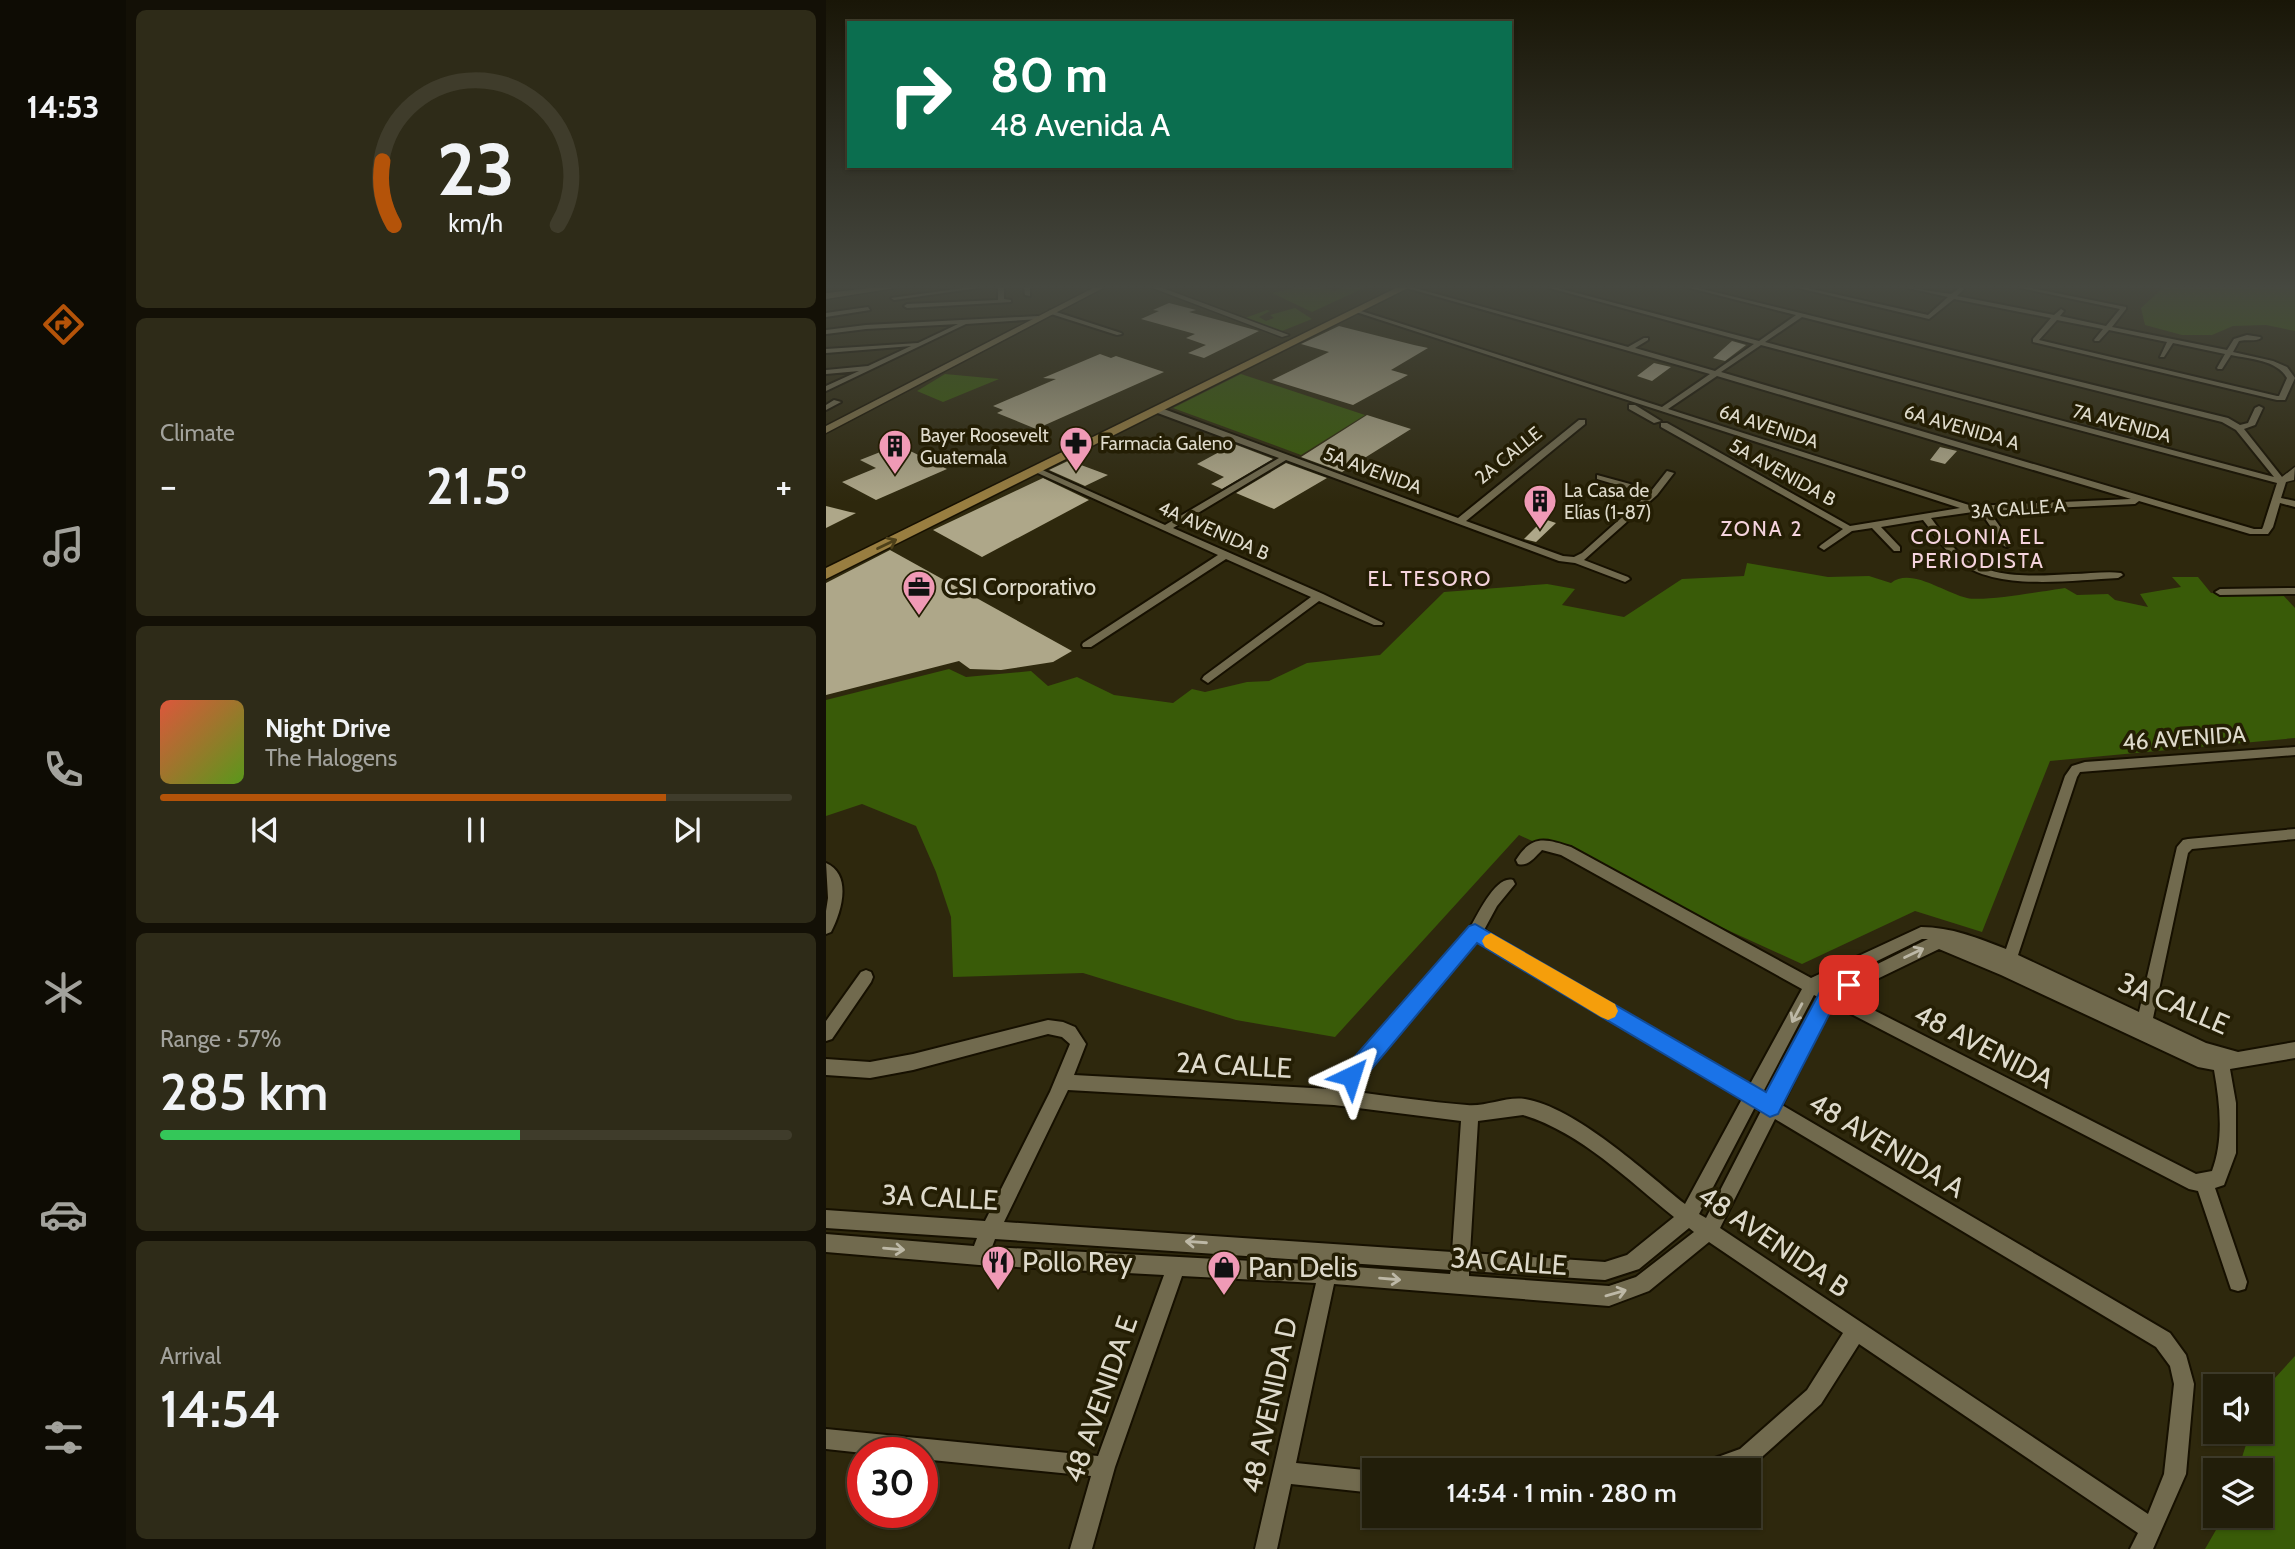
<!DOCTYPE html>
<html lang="en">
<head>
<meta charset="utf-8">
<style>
  :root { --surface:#221e0a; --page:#2e2b18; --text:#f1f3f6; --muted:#a2a29c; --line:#3f3c2b; --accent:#b45309 }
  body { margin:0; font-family:Cabin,sans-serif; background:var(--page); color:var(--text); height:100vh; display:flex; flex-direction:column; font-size:26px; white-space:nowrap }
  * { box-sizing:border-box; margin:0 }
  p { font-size:23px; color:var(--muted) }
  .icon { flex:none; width:38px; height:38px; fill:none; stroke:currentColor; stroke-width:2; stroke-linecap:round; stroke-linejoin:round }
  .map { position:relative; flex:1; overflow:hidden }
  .drawer { display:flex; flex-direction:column; gap:10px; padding:10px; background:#131006; width:700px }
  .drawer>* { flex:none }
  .banner { position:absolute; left:21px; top:21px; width:665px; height:147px; border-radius:0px; box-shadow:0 2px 5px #0004,0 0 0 2px var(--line); background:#0b6e4f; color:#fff; overflow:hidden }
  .tools { position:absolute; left:1377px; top:1374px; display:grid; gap:14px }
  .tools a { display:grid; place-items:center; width:70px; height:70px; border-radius:0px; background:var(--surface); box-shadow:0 2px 5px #0004,0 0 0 2px var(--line); font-size:35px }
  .speed { position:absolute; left:21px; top:1437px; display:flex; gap:14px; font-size:35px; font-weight:700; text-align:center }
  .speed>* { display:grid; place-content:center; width:91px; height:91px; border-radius:50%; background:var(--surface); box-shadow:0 2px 5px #0004,0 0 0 2px var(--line); line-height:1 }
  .speed .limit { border:10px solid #d22; background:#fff; color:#111 }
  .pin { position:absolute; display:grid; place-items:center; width:60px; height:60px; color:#fff; margin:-30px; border-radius:14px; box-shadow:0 4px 10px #0006 }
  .me { position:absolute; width:77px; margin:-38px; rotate:41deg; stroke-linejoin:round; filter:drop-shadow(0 0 5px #0008) }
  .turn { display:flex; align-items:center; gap:24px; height:147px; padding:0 28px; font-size:32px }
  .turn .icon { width:91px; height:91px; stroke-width:2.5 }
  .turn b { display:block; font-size:49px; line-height:60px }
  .big { font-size:52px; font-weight:600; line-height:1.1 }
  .drawer .tile { flex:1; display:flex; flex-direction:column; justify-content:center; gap:10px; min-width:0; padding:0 24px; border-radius:10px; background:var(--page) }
  .drawer .dial { align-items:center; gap:0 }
  .dial svg { height:182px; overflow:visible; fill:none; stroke:var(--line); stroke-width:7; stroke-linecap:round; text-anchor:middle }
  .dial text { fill:var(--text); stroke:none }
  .song { display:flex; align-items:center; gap:21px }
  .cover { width:84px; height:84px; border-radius:10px; background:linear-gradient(135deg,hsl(10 70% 55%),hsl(90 70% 35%)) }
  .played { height:7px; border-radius:4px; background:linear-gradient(90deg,var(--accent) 80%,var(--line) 80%) }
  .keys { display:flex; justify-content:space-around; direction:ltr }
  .heat { display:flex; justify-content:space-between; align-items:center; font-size:38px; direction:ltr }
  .charge { height:10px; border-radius:5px; background:linear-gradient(90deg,#34c759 57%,var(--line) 0) }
  .trip { position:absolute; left:536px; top:1458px; width:399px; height:70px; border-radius:0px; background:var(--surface); box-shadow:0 2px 5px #0004,0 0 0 2px var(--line); font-weight:600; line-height:70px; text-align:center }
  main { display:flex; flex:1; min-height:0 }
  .menu { display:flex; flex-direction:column; width:126px; justify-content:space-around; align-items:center; background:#0e0c04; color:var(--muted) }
  .menu .icon { width:49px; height:49px }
  .menu .current { color:var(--accent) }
  .menu b { font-size:32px; color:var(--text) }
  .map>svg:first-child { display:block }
  .green { fill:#395b08 }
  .building { fill:#aea789 }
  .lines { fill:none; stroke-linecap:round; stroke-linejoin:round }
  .minor-casing { stroke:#161000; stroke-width:4 }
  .tertiary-casing { stroke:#161000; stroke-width:3 }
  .secondary-casing { stroke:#161000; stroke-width:3 }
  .trunk-casing { stroke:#161000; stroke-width:3 }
  .minor { fill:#716a4e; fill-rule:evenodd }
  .tertiary { fill:#716a4e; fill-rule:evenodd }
  .secondary { fill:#807249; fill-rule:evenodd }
  .trunk { fill:#997e40; fill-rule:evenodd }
  .oneway { stroke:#4d4019 }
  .oneway2 { stroke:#bdb8a6 }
  .route { fill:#1a73e8; stroke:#114b97; stroke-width:2 }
  .slow { fill:#f59e0b }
  .labels { text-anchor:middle; stroke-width:7; stroke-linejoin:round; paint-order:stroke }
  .far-street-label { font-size:19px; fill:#dedacb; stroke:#241e04 }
  .far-poi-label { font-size:19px; fill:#dedacb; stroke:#241e04; text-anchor:start }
  .far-quarter-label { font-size:21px; letter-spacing:2px; fill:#f5d3dd; stroke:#241e04 }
  .far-neighbourhood-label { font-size:21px; letter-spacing:2px; fill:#f5d3dd; stroke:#241e04 }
  .poi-label { font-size:23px; fill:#dedacb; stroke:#241e04; text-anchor:start }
  .street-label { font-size:23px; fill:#dedacb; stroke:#241e04 }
  .near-street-label { font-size:28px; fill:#dedacb; stroke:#241e04 }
  .near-poi-label { font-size:28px; fill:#dedacb; stroke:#241e04; text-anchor:start }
</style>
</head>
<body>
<main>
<nav class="menu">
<b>14:53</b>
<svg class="icon current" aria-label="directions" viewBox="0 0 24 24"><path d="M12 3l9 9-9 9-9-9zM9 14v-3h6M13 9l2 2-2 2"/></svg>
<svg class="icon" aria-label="music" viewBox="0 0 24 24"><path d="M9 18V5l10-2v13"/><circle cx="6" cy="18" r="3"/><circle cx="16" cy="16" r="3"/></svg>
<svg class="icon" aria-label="phone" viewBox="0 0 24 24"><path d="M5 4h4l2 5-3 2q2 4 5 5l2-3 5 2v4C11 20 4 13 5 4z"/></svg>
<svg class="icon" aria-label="climate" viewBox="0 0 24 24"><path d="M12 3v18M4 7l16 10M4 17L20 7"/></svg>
<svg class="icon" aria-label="car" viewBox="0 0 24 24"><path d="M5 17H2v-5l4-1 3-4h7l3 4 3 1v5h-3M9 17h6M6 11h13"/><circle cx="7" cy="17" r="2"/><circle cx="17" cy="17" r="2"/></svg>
<svg class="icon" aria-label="filters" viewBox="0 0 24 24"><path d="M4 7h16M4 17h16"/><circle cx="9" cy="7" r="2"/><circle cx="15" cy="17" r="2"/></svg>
</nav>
<section class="drawer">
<div class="tile dial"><svg viewBox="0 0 100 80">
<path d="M14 69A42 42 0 1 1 86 69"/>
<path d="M14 69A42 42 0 0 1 9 41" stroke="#b45309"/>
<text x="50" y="56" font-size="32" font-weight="700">23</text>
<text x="50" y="72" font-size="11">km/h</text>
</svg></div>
<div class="tile"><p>Climate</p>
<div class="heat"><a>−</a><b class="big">21.5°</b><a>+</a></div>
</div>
<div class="tile">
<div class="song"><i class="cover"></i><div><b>Night Drive</b><p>The Halogens</p></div></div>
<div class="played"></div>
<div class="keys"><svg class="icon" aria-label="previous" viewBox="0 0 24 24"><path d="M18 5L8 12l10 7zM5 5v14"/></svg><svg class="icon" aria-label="pause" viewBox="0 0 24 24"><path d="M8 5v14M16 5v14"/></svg><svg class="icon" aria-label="next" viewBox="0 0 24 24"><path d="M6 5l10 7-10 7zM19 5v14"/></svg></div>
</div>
<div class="tile"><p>Range · 57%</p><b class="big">285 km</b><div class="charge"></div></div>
<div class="tile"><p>Arrival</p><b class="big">14:54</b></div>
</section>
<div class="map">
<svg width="1469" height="1549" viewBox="0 0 1469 1549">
  <rect width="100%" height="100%" fill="#2e280d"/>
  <path class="green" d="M473 287H493L508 291 519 287H540L486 312 446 293Z
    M1338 287H1469V331L1440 325 1407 326 1386 335H1356L1319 325 1315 308Z
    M469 308 486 319 456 331 419 318 441 310 444 311 433 317 440 321 448 318 444 315Z
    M119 374 173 379 117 402 91 391Z
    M415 374 539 415 475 455 347 408Z
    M921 563 1002 577 1043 576 1065 583C1085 567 1118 593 1141 598 1158 602 1218 591 1239 588L1251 595 1282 594 1289 600 1322 607 1314 594 1355 587 1346 577H1372L1385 593 1456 594 1469 608V738L1224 761 1156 932 1089 911 976 964 693 835 509 1037 410 1020 257 973 127 977 125 917 110 872 90 826 36 804 0 816V700L123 669 140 677 205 671 222 686 251 677 288 695 347 703 366 689 379 692 421 682 443 681 481 663 554 655 618 592 721 584 749 589 736 605 798 617 856 579 918 576Z
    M1469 1356V1549H1379L1398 1516H1435V1470H1412L1424 1432H1435L1437 1391Z"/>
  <path class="building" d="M343 303 370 310 363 312 433 331 378 358 362 353 380 345 360 338 369 334 315 319 333 311 327 310Z
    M513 326 588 345 602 348 565 370 582 375 527 405 446 380 503 352 475 344Z
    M906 341 920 345 899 361 887 358Z
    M274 354 285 358 290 356 338 372 210 429 171 413 177 410 167 406 230 379 217 378Z
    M828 363 845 367 826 381 811 376Z
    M541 415 585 429 516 472 475 457Z
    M408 444 447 459 396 489 385 484 398 477 371 464Z
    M72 445 121 469 50 500 16 482 50 468 34 460Z
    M1114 447 1131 451 1119 464 1104 460Z
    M244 460 255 465 282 475 259 486 223 470Z
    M460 463 501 478 448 509 410 493Z
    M217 478 263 500 156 557 107 530Z
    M0 506 24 512 30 513 0 528Z
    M718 519 730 523 710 542 698 539Z
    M64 550 246 651 227 662 175 670 144 669 133 661 0 695V583Z"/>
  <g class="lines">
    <defs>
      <path id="minor" d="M145 287H159L68 300 65 298Z
        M172 287H178V299L185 300V302L81 308 78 306 81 304 172 300Z
        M198 287H204V296L199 295Z
        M577 287H585L802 347 818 338H822V340L809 348 889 371 928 344 720 287H728L933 341 970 315 860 287H868L1402 418 1414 425 1422 423 1429 408 1433 406 1437 408 1429 425 1418 429 1460 482 1455 498 1469 501V507L1454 503 1447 527 1442 534H1424L1313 501 1309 504 1163 511 1186 544 1181 547 1178 546 1154 511 1105 518C1115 531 1124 545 1136 556 1165 580 1211 576 1247 574 1262 574 1280 571 1295 573L1297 575 1292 578C1246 580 1170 592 1132 561 1118 550 1108 534 1097 520L1055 527 1074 547V551H1068L1046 528 1026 531 998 550 993 547 995 545 1017 529 835 427V423H841L1024 526 1134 508 527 311 532 310 836 407 884 374ZM976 317 1396 422 1410 430 1448 477 939 342ZM935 345 1451 483 1437 527 1436 529H1428L895 372ZM891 376 1305 499 1146 506 842 409Z
        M968 287H977L1102 315 1122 297 1078 287 1125 294 1135 287 1138 289 1131 296 1228 315 1235 309 1238 311 1234 316 1280 326 1294 309 1190 287H1200L1300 307V309L1286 327 1401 350 1408 339 1421 335 1434 337 1435 338C1430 342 1419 339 1413 341L1407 352 1447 361 1461 367 1469 378 1459 400H1451L1207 342V339L1225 318 1128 299 1103 319ZM1231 320 1277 329 1268 340 1269 341H1273L1283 330 1341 342 1334 357H1338L1347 343 1399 354 1391 368 1392 369H1396L1405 355C1424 359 1451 360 1461 378L1453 396H1451L1213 340Z
        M42 307 44 310 0 317V313Z
        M224 310 295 333 296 334 291 335 222 313Z
        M212 316 214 319 140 324 0 391V386L33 371 0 374V370L42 366 85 346 0 353V349L92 343 132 324 40 329 0 334V330L40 325Z
        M8 400 15 402 0 410V405Z
        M803 405H809L835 421 828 423 803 409Z
        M329 408H335L632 518 753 420H759V424L640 521 737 556 748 557 756 553 822 494 771 479V475L826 490 841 471 848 473 831 495 758 560 802 577 804 579 799 582 749 563 733 561 460 460 347 528 497 594 557 623 556 625H548L493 601 382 683 376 679 378 676 485 597 400 559 265 647H257L256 645 257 643 392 555 205 470 212 468 339 525 453 458 329 412Z
        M1469 588V594L1394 595 1389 592 1394 589Z
        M1469 747V755L1254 772 1251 777 1192 955 1313 1012 1351 847 1357 840 1362 839 1469 829V839L1366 849 1362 853 1327 1018 1380 1043 1412 1052 1469 1042V1058L1404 1069 1410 1103V1153L1398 1185 1389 1188 1421 1282 1419 1289 1412 1291 1405 1289 1372 1191 1363 1189 1006 1004 956 1105 1344 1333 1360 1355 1368 1384 1360 1474 1327 1549H1304L1312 1533 1033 1344 995 1404 928 1464 914 1470H875L878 1462 914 1449 981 1390 1017 1333 883 1242 823 1291 783 1306 508 1284 470 1463 548 1471V1493L465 1484 451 1549H429L490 1283 356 1276 289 1467 266 1549H244L265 1476 96 1459V1452L37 1453 0 1449V1429L272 1456 338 1275 153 1265 0 1252V1234L148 1246 151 1238 0 1228V1210L159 1221 224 1092 244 1044 236 1037 222 1034 87 1070 44 1078 0 1075V1059L44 1062 87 1054 222 1020 237 1022 249 1027 260 1044 248 1075 504 1089 644 928C652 914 670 875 687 880L689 884 671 906 658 930 923 1086 976 989 735 855 716 850C709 857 702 867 692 864L690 860C706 834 720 839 745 847L985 978 1095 927C1125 927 1152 938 1180 949L1239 776 1246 766 1259 762ZM1096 939H1102L1003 988 1000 986ZM651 940 916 1099 859 1204C819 1172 749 1107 699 1099 680 1096 660 1107 641 1105 602 1102 563 1096 524 1091ZM1113 949 1175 975 1372 1067 1388 1070C1394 1104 1398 1139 1386 1171L1370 1174 1018 995ZM988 995 994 998 942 1097 936 1094ZM242 1090 508 1105 635 1121 626 1252 178 1222ZM929 1107 935 1111 880 1218 873 1214ZM697 1115C754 1132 802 1180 848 1217L801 1255 779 1262 644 1253 652 1121ZM949 1119 1330 1347 1344 1366 1348 1384 1338 1474 1322 1514 894 1228ZM863 1228 868 1232 810 1277 783 1286 643 1276V1271L779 1280 813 1269ZM169 1239 625 1270 624 1274 501 1265 166 1247Z
        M0 863C27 875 15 913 5 932L0 934V911L2 898Z
        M40 970 45 972 47 977 45 982 6 1039 0 1041V1021L35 972Z"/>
      <path id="tertiary" d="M324 287H334L463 335 456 337Z
        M1469 467 1468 480 1452 484V480Z"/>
      <path id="secondary" d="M54 287H75L0 299V293Z
        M269 287H279L0 433V426Z"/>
      <path id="trunk" d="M572 287H584L0 579V568Z"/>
    </defs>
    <use href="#minor" class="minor-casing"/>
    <use href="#tertiary" class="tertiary-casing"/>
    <use href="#secondary" class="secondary-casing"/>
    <use href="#trunk" class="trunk-casing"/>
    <use href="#minor" class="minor"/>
    <use href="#tertiary" class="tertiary"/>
    <use href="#secondary" class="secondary"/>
    <use href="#trunk" class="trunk"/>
  </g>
  <defs><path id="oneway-shaft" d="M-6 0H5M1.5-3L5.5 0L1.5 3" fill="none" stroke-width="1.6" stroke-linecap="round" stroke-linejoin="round" transform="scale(1.75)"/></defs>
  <use class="oneway" href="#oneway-shaft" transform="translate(61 544) rotate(-26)"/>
  <g class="oneway2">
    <use href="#oneway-shaft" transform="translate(1088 953) rotate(-26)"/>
    <use href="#oneway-shaft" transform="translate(971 1013) rotate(118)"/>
    <use href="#oneway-shaft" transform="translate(370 1242) rotate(-176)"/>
    <use href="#oneway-shaft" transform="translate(68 1249) rotate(5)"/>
    <use href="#oneway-shaft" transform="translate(564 1279) rotate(5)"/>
    <use href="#oneway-shaft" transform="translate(790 1293) rotate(-16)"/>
  </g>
  <linearGradient id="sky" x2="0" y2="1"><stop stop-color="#191607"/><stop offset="0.57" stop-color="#464840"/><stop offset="1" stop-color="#464840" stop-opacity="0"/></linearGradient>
  <rect width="1469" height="503" fill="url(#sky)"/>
  <path class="route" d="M649 924 940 1092 996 988 1023 976 1030 978 1033 985 1030 991 1010 1001 952 1114 944 1117 651 943 533 1084 525 1087 518 1084 515 1076 518 1069 643 926Z"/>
  <path class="slow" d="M665 933 789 1004 792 1011 789 1017 782 1020 775 1017 659 947 656 941 659 936Z"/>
  <defs>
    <symbol id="pharmacy-pin" viewBox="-11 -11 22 30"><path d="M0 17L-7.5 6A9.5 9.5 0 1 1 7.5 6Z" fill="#f09ab6" stroke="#241e04"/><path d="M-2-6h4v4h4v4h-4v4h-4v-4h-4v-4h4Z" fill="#111"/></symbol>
    <symbol id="building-pin" viewBox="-11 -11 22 30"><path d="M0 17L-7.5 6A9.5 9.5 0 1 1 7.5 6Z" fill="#f09ab6" stroke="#241e04"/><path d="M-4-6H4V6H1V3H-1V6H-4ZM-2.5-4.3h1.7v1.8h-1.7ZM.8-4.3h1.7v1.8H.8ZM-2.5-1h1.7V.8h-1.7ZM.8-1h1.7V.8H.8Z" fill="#111"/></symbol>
    <symbol id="office-pin" viewBox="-11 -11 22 30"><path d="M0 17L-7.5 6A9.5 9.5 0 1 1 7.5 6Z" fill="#f09ab6" stroke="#241e04"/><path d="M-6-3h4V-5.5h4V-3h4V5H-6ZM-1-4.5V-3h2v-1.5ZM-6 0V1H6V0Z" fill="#111"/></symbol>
    <symbol id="restaurant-pin" viewBox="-11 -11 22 30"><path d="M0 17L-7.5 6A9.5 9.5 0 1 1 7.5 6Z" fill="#f09ab6" stroke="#241e04"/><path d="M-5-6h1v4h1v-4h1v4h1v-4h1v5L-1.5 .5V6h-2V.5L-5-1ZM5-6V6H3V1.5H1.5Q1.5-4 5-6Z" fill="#111"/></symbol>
    <symbol id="shop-pin" viewBox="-11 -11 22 30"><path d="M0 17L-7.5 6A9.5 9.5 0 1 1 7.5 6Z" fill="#f09ab6" stroke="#241e04"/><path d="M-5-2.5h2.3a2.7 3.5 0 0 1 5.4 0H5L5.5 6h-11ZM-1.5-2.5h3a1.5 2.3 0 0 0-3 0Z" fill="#111"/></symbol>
  </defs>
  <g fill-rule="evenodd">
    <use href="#pharmacy-pin" x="231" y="424" width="38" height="52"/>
    <use href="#building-pin" x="50" y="427" width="38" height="52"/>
    <use href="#building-pin" x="695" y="482" width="38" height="52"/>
    <use href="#office-pin" x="74" y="568" width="38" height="52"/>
    <use href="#restaurant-pin" x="153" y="1243" width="38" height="52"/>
    <use href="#shop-pin" x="379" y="1248" width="38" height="52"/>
  </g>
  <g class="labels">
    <g class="far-street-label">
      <text transform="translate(1296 423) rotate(15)" y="7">7A AVENIDA</text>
      <text transform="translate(943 426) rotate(18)" y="7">6A AVENIDA</text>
      <text transform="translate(1136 427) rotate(16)" y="7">6A AVENIDA A</text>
      <text transform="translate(682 455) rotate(-39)" y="7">2A CALLE</text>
      <text transform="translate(547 470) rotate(20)" y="7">5A AVENIDA</text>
      <text transform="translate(957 472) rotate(29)" y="7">5A AVENIDA B</text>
      <text transform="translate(1192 508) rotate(-4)" y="7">3A CALLE A</text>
      <text transform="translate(388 530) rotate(24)" y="7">4A AVENIDA B</text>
    </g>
    <g class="far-poi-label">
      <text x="94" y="442">Bayer Roosevelt<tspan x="94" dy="22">Guatemala</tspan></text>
      <text x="274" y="450">Farmacia Galeno</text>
      <text x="738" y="497">La Casa de<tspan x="738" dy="22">Elías (1-87)</tspan></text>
    </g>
    <g class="far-quarter-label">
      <text x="936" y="536">ZONA 2</text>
    </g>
    <g class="far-neighbourhood-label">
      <text x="1152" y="544">COLONIA EL<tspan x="1152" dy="24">PERIODISTA</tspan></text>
      <text x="604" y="586">EL TESORO</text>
    </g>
    <g class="poi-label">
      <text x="118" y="595">CSI Corporativo</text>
    </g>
    <g class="street-label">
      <text transform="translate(1358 738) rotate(-4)" y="8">46 AVENIDA</text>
    </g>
    <g class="near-street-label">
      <text transform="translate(1348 1003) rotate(23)" y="10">3A CALLE</text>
      <text transform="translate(1158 1046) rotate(27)" y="10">48 AVENIDA</text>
      <text transform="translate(408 1065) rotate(3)" y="10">2A CALLE</text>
      <text transform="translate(1061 1145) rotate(31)" y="10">48 AVENIDA A</text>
      <text transform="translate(114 1197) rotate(3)" y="10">3A CALLE</text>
      <text transform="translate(948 1241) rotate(34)" y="10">48 AVENIDA B</text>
      <text transform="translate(683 1261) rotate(4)" y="10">3A CALLE</text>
      <text transform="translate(274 1399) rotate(-71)" y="10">48 AVENIDA E</text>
      <text transform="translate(443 1405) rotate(-78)" y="10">48 AVENIDA D</text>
    </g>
    <g class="near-poi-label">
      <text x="196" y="1272">Pollo Rey</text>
      <text x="422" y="1277">Pan Delis</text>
    </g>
  </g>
</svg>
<div class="tools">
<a><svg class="icon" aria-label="sound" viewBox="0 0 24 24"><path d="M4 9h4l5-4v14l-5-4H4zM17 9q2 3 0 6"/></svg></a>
<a><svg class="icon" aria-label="layers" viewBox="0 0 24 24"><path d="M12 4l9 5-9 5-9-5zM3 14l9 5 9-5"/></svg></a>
</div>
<div class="speed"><div class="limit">30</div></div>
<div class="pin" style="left:1023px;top:985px;background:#d93025"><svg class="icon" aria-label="arrive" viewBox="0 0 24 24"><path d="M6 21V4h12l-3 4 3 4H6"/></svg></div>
<svg class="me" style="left:525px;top:1076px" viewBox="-20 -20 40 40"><path d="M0-17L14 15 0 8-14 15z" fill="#1a73e8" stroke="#fff" stroke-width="4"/></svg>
<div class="trip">14:54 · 1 min · 280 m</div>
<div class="banner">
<div class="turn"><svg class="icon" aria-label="right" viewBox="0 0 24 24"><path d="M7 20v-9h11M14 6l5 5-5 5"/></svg><div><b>80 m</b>48 Avenida A</div></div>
</div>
</div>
</main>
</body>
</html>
